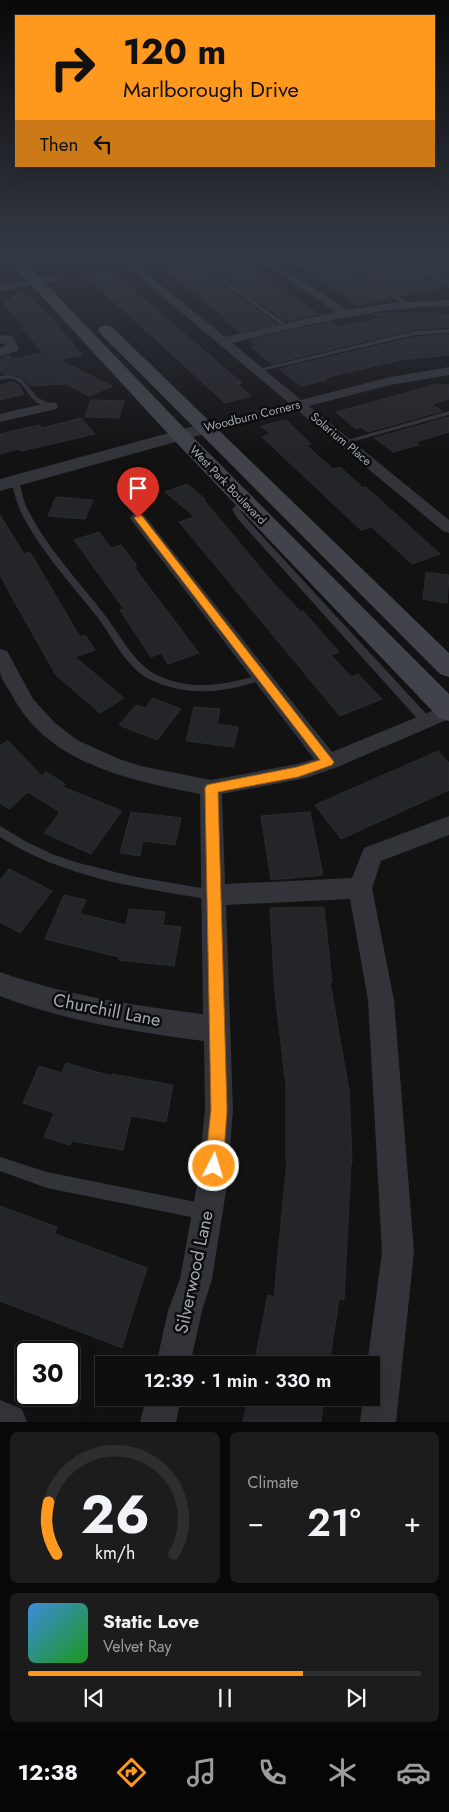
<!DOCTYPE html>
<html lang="en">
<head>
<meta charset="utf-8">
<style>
  :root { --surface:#0e0e0e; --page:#1c1c1c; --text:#f1f3f6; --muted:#9b9c9e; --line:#2e2e2e; --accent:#ff991e }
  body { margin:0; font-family:Jost,sans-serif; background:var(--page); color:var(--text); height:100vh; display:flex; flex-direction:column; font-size:19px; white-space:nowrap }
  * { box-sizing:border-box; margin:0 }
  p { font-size:16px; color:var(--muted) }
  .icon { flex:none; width:28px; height:28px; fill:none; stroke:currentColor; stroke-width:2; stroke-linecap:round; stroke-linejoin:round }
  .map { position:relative; height:1422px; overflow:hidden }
  .panel { display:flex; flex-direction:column; gap:10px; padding:10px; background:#080808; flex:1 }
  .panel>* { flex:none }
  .hud { position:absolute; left:15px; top:15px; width:420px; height:152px; border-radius:0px; box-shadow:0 5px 20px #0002,0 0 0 1px var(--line); background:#ff991e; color:#111; overflow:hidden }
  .speed { position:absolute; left:15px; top:1341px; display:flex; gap:10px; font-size:25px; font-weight:700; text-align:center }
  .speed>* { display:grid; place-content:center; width:65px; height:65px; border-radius:50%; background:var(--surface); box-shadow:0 5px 20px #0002,0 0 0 1px var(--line); line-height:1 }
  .speed .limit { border:2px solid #111; border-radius:8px; background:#fff; color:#111 }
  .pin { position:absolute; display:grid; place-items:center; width:42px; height:42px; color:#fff; margin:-51px -21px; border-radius:50% 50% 50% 0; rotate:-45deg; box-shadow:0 0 5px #0007 }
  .pin .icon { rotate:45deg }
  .me { position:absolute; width:55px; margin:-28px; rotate:5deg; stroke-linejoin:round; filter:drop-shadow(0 0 4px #0008) }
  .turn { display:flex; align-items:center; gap:18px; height:105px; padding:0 25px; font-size:22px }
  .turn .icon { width:65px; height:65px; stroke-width:2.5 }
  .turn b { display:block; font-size:35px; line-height:42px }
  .then { display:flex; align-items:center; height:48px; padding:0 25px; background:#0003; gap:10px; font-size:19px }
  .big { font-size:38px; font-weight:600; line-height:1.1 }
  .panel .card { flex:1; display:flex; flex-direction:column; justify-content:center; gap:8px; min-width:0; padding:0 18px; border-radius:8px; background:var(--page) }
  .panel .dial { align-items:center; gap:0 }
  .dial svg { height:130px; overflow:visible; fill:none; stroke:var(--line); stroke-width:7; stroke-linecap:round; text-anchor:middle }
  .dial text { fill:var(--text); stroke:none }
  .song { display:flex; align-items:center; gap:15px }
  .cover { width:60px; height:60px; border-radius:8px; background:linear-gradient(135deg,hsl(210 70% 55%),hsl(120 70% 35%)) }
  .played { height:5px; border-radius:2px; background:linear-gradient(90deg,var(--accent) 70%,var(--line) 70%) }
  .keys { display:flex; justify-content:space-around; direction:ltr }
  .heat { display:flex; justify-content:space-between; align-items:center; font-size:28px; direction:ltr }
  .panel .tiles { flex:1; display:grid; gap:10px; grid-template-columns:1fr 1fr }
  .card:last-child { grid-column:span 2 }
  .trip { position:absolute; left:95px; top:1356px; width:285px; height:50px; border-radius:0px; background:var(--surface); box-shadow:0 5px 20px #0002,0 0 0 1px var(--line); font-weight:600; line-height:50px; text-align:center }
  .tabs { display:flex; height:80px; justify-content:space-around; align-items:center; background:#060606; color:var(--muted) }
  .tabs .icon { width:35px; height:35px }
  .tabs .on { color:var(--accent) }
  .tabs b { font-size:22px; color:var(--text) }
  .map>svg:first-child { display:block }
  .building { fill:#242528; stroke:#2b2c30 }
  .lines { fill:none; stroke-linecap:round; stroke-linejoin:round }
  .service { fill:#323439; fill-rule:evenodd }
  .minor { fill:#323439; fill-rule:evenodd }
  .tertiary { fill:#323439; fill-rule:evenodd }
  .secondary { fill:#404349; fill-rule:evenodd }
  .route { fill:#ff991e; stroke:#a66314 }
  .labels { text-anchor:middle; stroke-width:5; stroke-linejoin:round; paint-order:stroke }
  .far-street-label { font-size:12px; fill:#a1aab6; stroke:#0d0d0e }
  .near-street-label { font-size:18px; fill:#a1aab6; stroke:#0d0d0e }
</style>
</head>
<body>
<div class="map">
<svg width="449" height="1422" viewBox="0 0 449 1422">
  <rect width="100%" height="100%" fill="#121213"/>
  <path class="building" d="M143 255H184L276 324 240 332 224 319 227 318Z
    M194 255H230L319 314 286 321Z
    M280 255H322L390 298 359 305Z
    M332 255H387L443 287 400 296Z
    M428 255H449V279L411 258Z
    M110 270 242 383 237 384 251 396 225 403 85 275Z
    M19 292 25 293 52 319 82 355 59 360 112 386 89 396 66 384 31 386 21 376 3 374 0 370V358L9 355 13 359 43 353 22 328 25 327 4 304Z
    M387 313 449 314V327L415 329 272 364 251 347 257 345 251 340 331 322 341 327 380 318 374 314Z
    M449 335V355L400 360 324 378 327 380 301 386 279 369 415 337Z
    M9 381 19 385 24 394 0 400V385L10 383Z
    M435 385H449V399L432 404 442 411 368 432 361 427 356 429 336 412Z
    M91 400 124 401 119 418 85 417Z
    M449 417V432L416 442 419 445 393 452 374 438Z
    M81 418 95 434 21 451 19 449 0 454V434L39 425 42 428Z
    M286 420 311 444 306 445 333 469 340 467 363 488 366 487 440 554 412 564 372 527 361 530 262 437 270 434 261 426Z
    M187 484 205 499H203L275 585 301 612 303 611 339 652 331 655 351 677 358 674 382 699 340 716 179 522 195 517 165 492Z
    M56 497 93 500 85 519 48 516Z
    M0 515 24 554 30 552 80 637 85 635 95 650 75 657 124 698 100 713 56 675 9 592 0 575Z
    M99 532 111 548 121 545 137 566 134 567 199 653 168 664 161 653 151 657 120 610 124 609 74 540Z
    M426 572 449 575 447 603 423 599Z
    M153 698 181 709 157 740 119 725 136 705 145 708Z
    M194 707 220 709 217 724 238 727 234 747 186 741Z
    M8 741 42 776 46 772 65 784 63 787 122 811 91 854 44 833 60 812 28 792 9 809 0 803V745Z
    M438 751 449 763V790L341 839 315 805Z
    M131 812 181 818 175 845 143 841 140 856 120 853Z
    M310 812 323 875 271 880 261 816Z
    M9 869 52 891 20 933 0 922V880Z
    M64 895 86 900 80 914 126 925 129 909 165 912 163 925 181 927 174 966 119 960V957L45 939Z
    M324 907 332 982H330L349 1090 352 1163H351L344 1300 339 1299 329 1365H254L268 1295 274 1297 287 1160H286V1085L275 994 270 908Z
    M66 1063 111 1076 112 1074 173 1085 166 1122 131 1116 123 1150 72 1141 70 1145 44 1137 54 1113 23 1103 39 1066 62 1073Z
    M0 1206 57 1227 55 1234 147 1268 122 1348 0 1301Z
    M248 1398H324L321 1422H243Z"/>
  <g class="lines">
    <path class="service" d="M186 255H191L289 326V328H285Z
      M324 255H329L410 304 405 305Z
      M449 329V333L415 335 257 372 254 370 415 331Z
      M8 375 21 378 38 398 53 405V407C31 409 29 387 16 380 11 378 5 379 0 380V376Z
      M449 411V415L344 444 340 442Z
      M12 479H15L19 481C22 491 23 501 28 510 47 548 78 580 104 614 120 634 134 665 159 676 195 692 226 684 262 674L267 677 265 679C227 692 190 698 151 680 127 669 113 638 98 618 71 583 39 550 20 510 16 501 14 491 11 481Z
      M242 500H248L249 502 240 510 243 515 430 718 431 721 430 724H422L237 518 232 509Z
      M0 826 27 842 52 854 75 862 131 876 213 890 217 891 219 895 217 899 213 900C139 888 64 878 0 837Z
      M0 1157 47 1172 206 1204 211 1207 214 1212 211 1217 206 1220 47 1188 0 1171Z"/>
    <path class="minor" d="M113 255H124L225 337 336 312 252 255H263L348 310 392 303 449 300V306C374 307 304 326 232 343L301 400 390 377 449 367V375L390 385 309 406 449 520V533L443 531 296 409 205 432 200 431 198 428 200 425 289 403Z
      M389 255H401L449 281V288Z
      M54 276 59 279 58 281 0 291V285Z
      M8 335 12 336 19 348 17 351 0 356V348L6 346 4 343 0 344V336Z
      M51 402 56 403 58 406 56 409 0 422V414Z
      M138 513 144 515 332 752 449 704V719L335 768 306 778 222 794 225 884 352 878 364 848 449 816V835L381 861 372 888 394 1000 414 1252 396 1422H360L363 1398H371V1365H367L382 1252 368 1000 350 899 226 905 233 1110 227 1185 212 1279 202 1311 190 1365H156L168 1311 180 1279 197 1185 205 1110 204 1041C135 1032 65 1021 0 996V972C65 995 135 1006 203 1014L200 794C131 780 48 765 12 695 8 688 1 679 0 672 0 664 0 656 0 649L7 651 33 699 54 722 77 740 119 759 141 766 211 780 297 764 314 759 132 521 130 518 132 515Z
      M146 1398H181L176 1422H140Z
      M0 1400 22 1409 27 1422H0Z"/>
    <path class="tertiary" d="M205 423 211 424 214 428 211 432 0 491V479Z"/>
    <path class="secondary" d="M4 255H18L186 430 449 694V721L439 718 172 438Z
      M106 325 112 327 449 653V677L440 674 100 333 98 330 100 327Z"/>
  </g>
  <linearGradient id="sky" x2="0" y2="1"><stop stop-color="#0a0a0a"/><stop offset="0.56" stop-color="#333944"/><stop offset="1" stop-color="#333944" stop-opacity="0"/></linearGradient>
  <rect width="449" height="454" fill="url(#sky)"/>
  <path class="route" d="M138 515 142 516 334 762 332 765 298 777 218 792 227 1110 223 1166 220 1172 214 1174 208 1172 205 1166 211 1110 205 788 207 785 211 784 297 767 320 760 135 519 134 518Z"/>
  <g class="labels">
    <g class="far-street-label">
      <text transform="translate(252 416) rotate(-14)" y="4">Woodburn Corners</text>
      <text transform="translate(341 439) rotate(40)" y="4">Solarium Place</text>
      <text transform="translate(228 485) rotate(46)" y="4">West Park Boulevard</text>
    </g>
    <g class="near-street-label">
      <text transform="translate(107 1010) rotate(11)" y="6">Churchill Lane</text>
      <text transform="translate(194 1272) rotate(-78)" y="6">Silverwood Lane</text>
    </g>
  </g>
</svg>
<div class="speed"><div class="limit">30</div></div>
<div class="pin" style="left:138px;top:518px;background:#d93025"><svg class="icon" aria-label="arrive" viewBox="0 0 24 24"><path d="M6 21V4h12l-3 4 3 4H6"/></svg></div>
<svg class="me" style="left:214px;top:1166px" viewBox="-20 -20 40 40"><circle r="17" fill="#ff991e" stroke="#fff" stroke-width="3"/><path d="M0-11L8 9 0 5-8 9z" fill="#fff"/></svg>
<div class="trip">12:39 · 1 min · 330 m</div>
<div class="hud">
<div class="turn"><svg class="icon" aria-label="right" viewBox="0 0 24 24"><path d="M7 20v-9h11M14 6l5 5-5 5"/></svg><div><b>120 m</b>Marlborough Drive</div></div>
<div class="then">Then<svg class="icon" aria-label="left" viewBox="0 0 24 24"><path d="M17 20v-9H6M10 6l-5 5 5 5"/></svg></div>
</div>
</div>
<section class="panel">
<div class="tiles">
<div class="card dial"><svg viewBox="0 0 100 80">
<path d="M14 69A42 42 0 1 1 86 69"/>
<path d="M14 69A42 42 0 0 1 9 37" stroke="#ff991e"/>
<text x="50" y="56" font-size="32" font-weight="700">26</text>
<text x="50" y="72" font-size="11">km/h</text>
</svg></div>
<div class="card"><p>Climate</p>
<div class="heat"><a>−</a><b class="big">21°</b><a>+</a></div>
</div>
<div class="card">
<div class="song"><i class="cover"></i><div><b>Static Love</b><p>Velvet Ray</p></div></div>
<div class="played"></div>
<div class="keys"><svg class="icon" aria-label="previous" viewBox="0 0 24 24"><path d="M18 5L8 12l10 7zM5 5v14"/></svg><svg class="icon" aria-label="pause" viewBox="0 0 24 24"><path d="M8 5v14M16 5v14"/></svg><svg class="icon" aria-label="next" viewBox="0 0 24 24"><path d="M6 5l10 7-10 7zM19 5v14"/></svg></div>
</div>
</div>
</section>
<nav class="tabs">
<b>12:38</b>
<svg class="icon on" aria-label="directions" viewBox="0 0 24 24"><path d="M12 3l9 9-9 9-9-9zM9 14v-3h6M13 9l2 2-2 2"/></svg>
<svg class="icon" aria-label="music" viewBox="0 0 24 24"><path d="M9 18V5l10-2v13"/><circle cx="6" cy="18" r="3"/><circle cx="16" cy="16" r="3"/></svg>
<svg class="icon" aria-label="phone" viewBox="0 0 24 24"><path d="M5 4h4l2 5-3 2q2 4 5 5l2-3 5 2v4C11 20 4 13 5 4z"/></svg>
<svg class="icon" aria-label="climate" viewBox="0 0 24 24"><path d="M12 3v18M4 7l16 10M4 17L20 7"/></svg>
<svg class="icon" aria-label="car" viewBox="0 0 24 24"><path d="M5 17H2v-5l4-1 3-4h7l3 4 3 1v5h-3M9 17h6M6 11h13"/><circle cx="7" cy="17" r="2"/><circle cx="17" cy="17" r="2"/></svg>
</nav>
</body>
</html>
